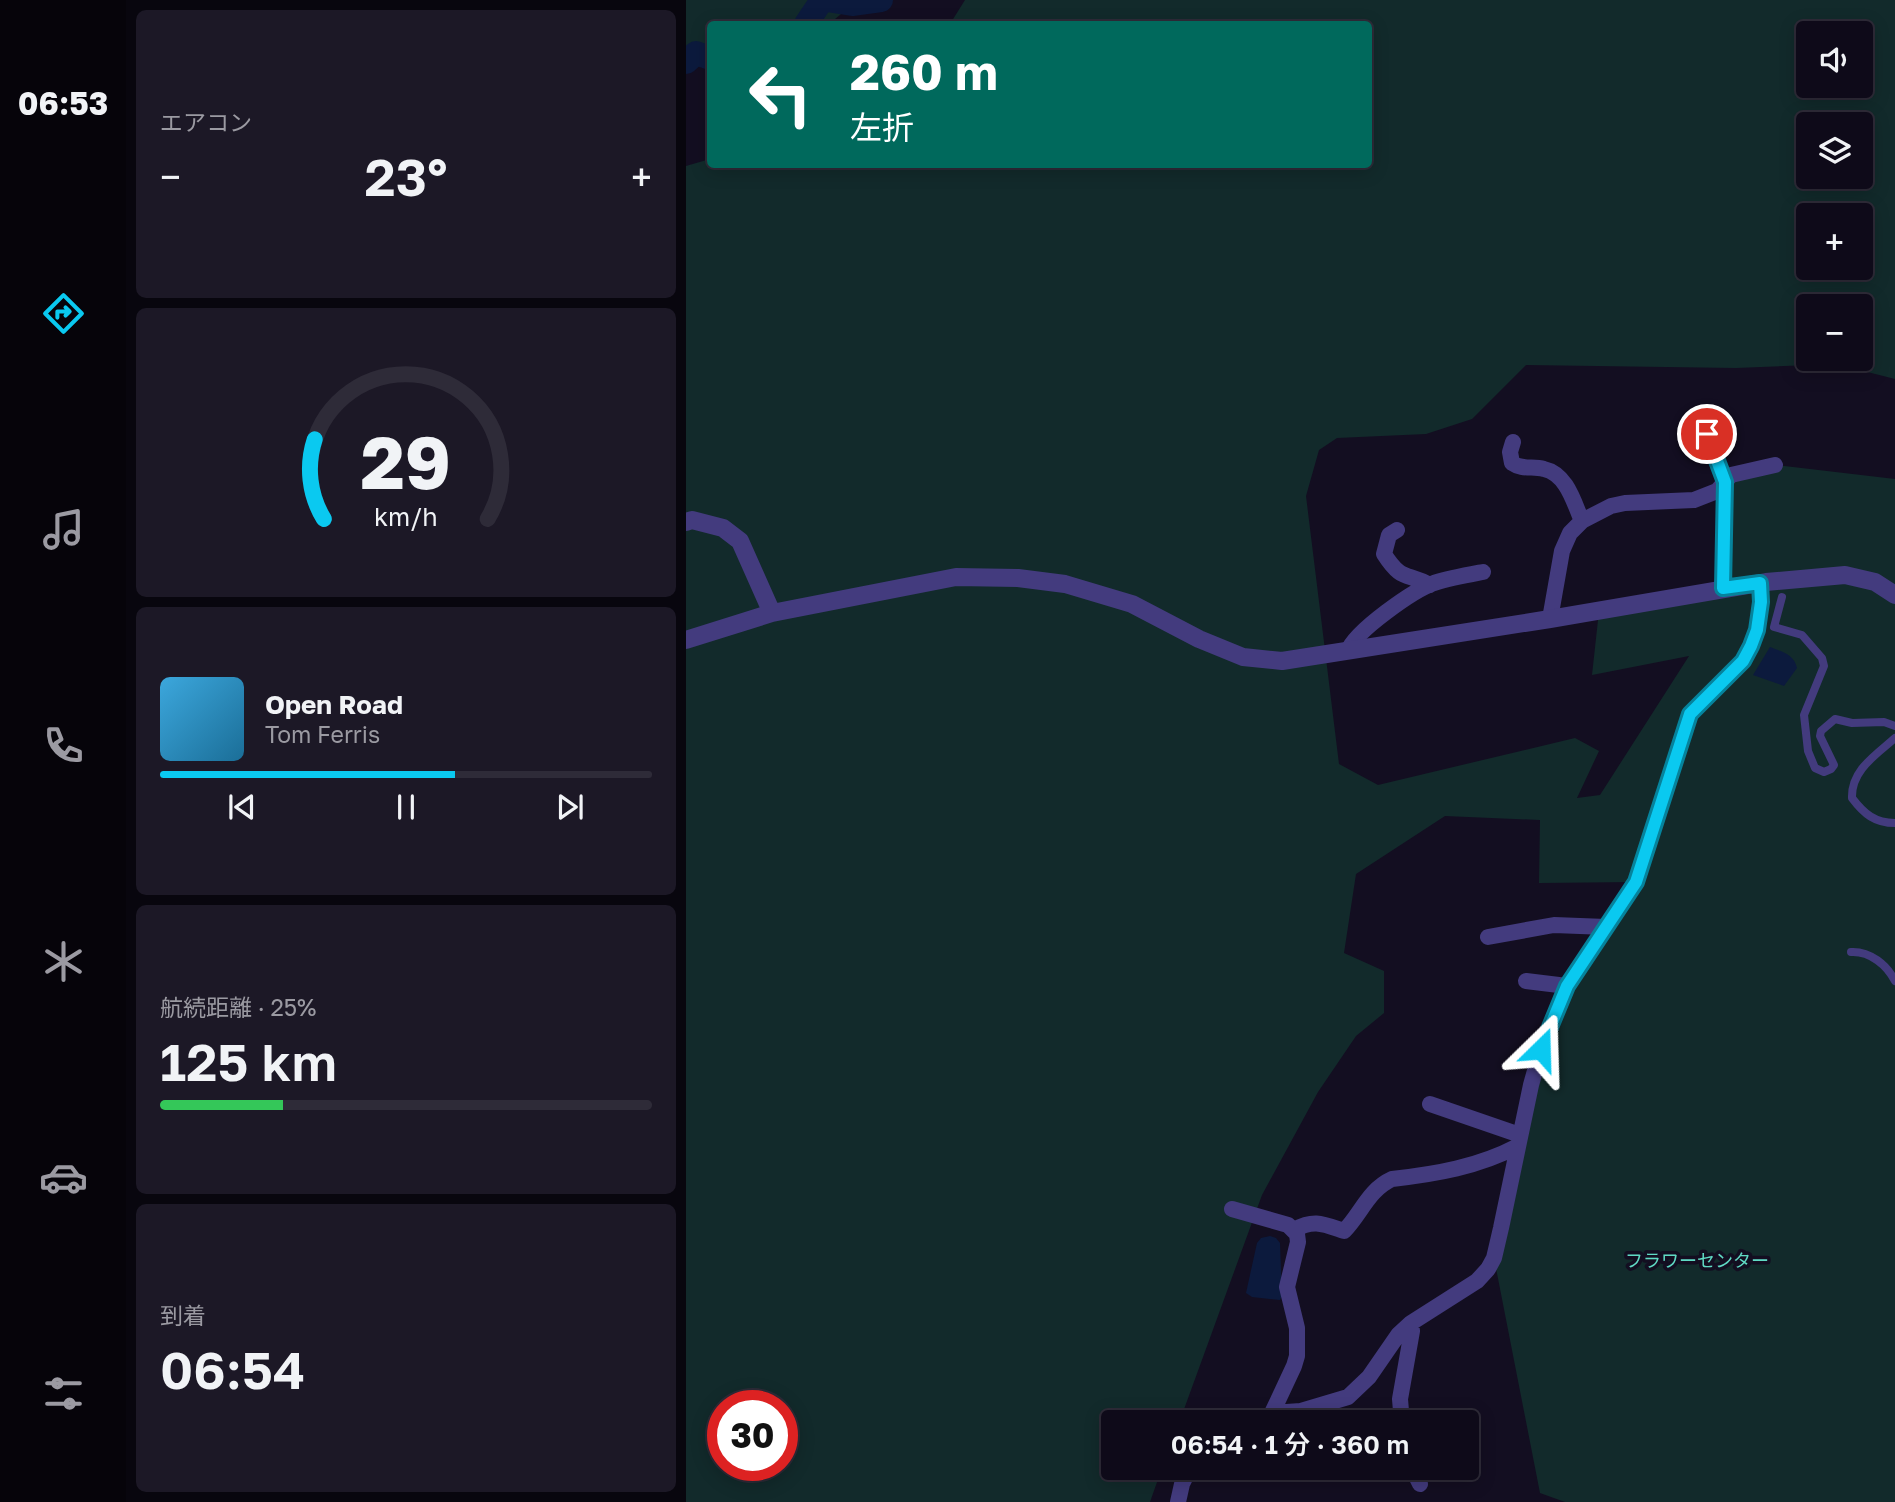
<!DOCTYPE html>
<html lang="ja">
<head>
<meta charset="utf-8">
<style>
  :root { --surface:#0e0a19; --page:#1c1826; --text:#f1f3f6; --muted:#9b9aa2; --line:#2e2b38; --accent:#0ac9f0 }
  body { margin:0; font-family:"Golos Text","Noto Sans JP",sans-serif; background:var(--page); color:var(--text); height:100vh; display:flex; flex-direction:column; font-size:26px; white-space:nowrap }
  * { box-sizing:border-box; margin:0 }
  p { font-size:23px; color:var(--muted) }
  .icon { flex:none; width:38px; height:38px; fill:none; stroke:currentColor; stroke-width:2; stroke-linecap:round; stroke-linejoin:round }
  .map { position:relative; flex:1; overflow:hidden }
  .panel { display:flex; flex-direction:column; gap:10px; padding:10px; background:#08060e; width:560px }
  .panel>* { flex:none }
  .guide { position:absolute; left:21px; top:21px; width:665px; height:147px; border-radius:7px; box-shadow:0 4px 18px #0003,0 0 0 2px var(--line); background:#00695c; color:#fff; overflow:hidden }
  .fabs { position:absolute; left:1110px; top:21px; display:grid; gap:14px }
  .fabs a { display:grid; place-items:center; width:77px; height:77px; border-radius:7px; background:var(--surface); box-shadow:0 4px 18px #0003,0 0 0 2px var(--line); font-size:35px }
  .speed { position:absolute; left:21px; top:1390px; display:flex; gap:14px; font-size:35px; font-weight:700; text-align:center }
  .speed>* { display:grid; place-content:center; width:91px; height:91px; border-radius:50%; background:var(--surface); box-shadow:0 4px 18px #0003,0 0 0 2px var(--line); line-height:1 }
  .speed .limit { border:10px solid #d22; background:#fff; color:#111 }
  .pin { position:absolute; display:grid; place-items:center; width:60px; height:60px; color:#fff; margin:-30px; border:4px solid #fff; border-radius:50%; box-shadow:0 2px 7px #0007 }
  .me { position:absolute; width:77px; margin:-38px; rotate:22deg; stroke-linejoin:round; filter:drop-shadow(0 0 5px #0008) }
  .turn { display:flex; align-items:center; gap:24px; height:147px; padding:0 28px; font-size:32px }
  .turn .icon { width:91px; height:91px; stroke-width:2.5 }
  .turn b { display:block; font-size:49px; line-height:60px }
  .big { font-size:52px; font-weight:600; line-height:1.1 }
  .panel .widget { flex:1; display:flex; flex-direction:column; justify-content:center; gap:10px; min-width:0; padding:0 24px; border-radius:10px; background:var(--page) }
  .panel .dial { align-items:center; gap:0 }
  .dial svg { height:182px; overflow:visible; fill:none; stroke:var(--line); stroke-width:7; stroke-linecap:round; text-anchor:middle }
  .dial text { fill:var(--text); stroke:none }
  .song { display:flex; align-items:center; gap:21px }
  .cover { width:84px; height:84px; border-radius:10px; background:linear-gradient(135deg,hsl(200 70% 55%),hsl(200 70% 35%)) }
  .played { height:7px; border-radius:4px; background:linear-gradient(90deg,var(--accent) 60%,var(--line) 60%) }
  .keys { display:flex; justify-content:space-around; direction:ltr }
  .heat { display:flex; justify-content:space-between; align-items:center; font-size:38px; direction:ltr }
  .charge { height:10px; border-radius:5px; background:linear-gradient(90deg,#34c759 25%,var(--line) 0) }
  .trip { position:absolute; left:415px; top:1410px; width:378px; height:70px; border-radius:7px; background:var(--surface); box-shadow:0 4px 18px #0003,0 0 0 2px var(--line); font-weight:600; line-height:70px; text-align:center }
  main { display:flex; flex:1; min-height:0 }
  .dock { display:flex; flex-direction:column; width:126px; justify-content:space-around; align-items:center; background:#06040a; color:var(--muted) }
  .dock .icon { width:49px; height:49px }
  .dock .selected { color:var(--accent) }
  .dock b { font-size:32px; color:var(--text) }
  .map>svg:first-child { display:block }
  .green { fill:#122a2b; fill-rule:evenodd }
  .water { fill:#0c1a3d }
  .lines { fill:none; stroke-linecap:round; stroke-linejoin:round }
  .river { stroke:#0c1a3d; stroke-width:24 }
  .service { stroke:#433b7e; stroke-width:8 }
  .minor { stroke:#433b7e; stroke-width:16 }
  .tertiary { stroke:#433b7e; stroke-width:18 }
  .route-casing { stroke:#06839c; stroke-width:18 }
  .route { stroke:#0ac9f0; stroke-width:12 }
  .labels { text-anchor:middle; stroke-width:7; stroke-linejoin:round; paint-order:stroke }
  .park-label { font-size:18px; fill:#60dac4; stroke:#130e21 }
</style>
</head>
<body>
<main>
<nav class="dock">
<b>06:53</b>
<svg class="icon selected" aria-label="directions" viewBox="0 0 24 24"><path d="M12 3l9 9-9 9-9-9zM9 14v-3h6M13 9l2 2-2 2"/></svg>
<svg class="icon" aria-label="music" viewBox="0 0 24 24"><path d="M9 18V5l10-2v13"/><circle cx="6" cy="18" r="3"/><circle cx="16" cy="16" r="3"/></svg>
<svg class="icon" aria-label="phone" viewBox="0 0 24 24"><path d="M5 4h4l2 5-3 2q2 4 5 5l2-3 5 2v4C11 20 4 13 5 4z"/></svg>
<svg class="icon" aria-label="climate" viewBox="0 0 24 24"><path d="M12 3v18M4 7l16 10M4 17L20 7"/></svg>
<svg class="icon" aria-label="car" viewBox="0 0 24 24"><path d="M5 17H2v-5l4-1 3-4h7l3 4 3 1v5h-3M9 17h6M6 11h13"/><circle cx="7" cy="17" r="2"/><circle cx="17" cy="17" r="2"/></svg>
<svg class="icon" aria-label="filters" viewBox="0 0 24 24"><path d="M4 7h16M4 17h16"/><circle cx="9" cy="7" r="2"/><circle cx="15" cy="17" r="2"/></svg>
</nav>
<section class="panel">
<div class="widget"><p>エアコン</p>
<div class="heat"><a>−</a><b class="big">23°</b><a>+</a></div>
</div>
<div class="widget dial"><svg viewBox="0 0 100 80">
<path d="M14 69A42 42 0 1 1 86 69"/>
<path d="M14 69A42 42 0 0 1 10 34" stroke="#0ac9f0"/>
<text x="50" y="56" font-size="32" font-weight="700">29</text>
<text x="50" y="72" font-size="11">km/h</text>
</svg></div>
<div class="widget">
<div class="song"><i class="cover"></i><div><b>Open Road</b><p>Tom Ferris</p></div></div>
<div class="played"></div>
<div class="keys"><svg class="icon" aria-label="previous" viewBox="0 0 24 24"><path d="M18 5L8 12l10 7zM5 5v14"/></svg><svg class="icon" aria-label="pause" viewBox="0 0 24 24"><path d="M8 5v14M16 5v14"/></svg><svg class="icon" aria-label="next" viewBox="0 0 24 24"><path d="M6 5l10 7-10 7zM19 5v14"/></svg></div>
</div>
<div class="widget"><p>航続距離 · 25%</p><b class="big">125 km</b><div class="charge"></div></div>
<div class="widget"><p>到着</p><b class="big">06:54</b></div>
</section>
<div class="map">
<svg width="1209" height="1502" viewBox="0 0 1209 1502">
  <rect width="100%" height="100%" fill="#130e21"/>
  <path class="green" d="M0 0H172L143 24H24V66L0 67Z
    M279 0H1209V379L1150 364 1050 368 840 365 786 419 740 434 651 438 633 450 620 496 653 764 692 785 889 738 913 751 891 798 914 795 1003 656 906 675 913 611 1037 588 1039 482 1089 465 1209 479V1502H879L854 1493 808 1258 871 1010 949 882 853 883 854 820 759 816 670 874 658 953 698 971V1013L670 1036 632 1092 576 1195 493 1423H427V1468H476L464 1502H0V166L24 159V164H682V24H264ZM1122 33H1174V86H1122ZM1122 124H1174V177H1122ZM1122 215H1174V268H1122ZM1122 306H1174V359H1122ZM37 1405H96V1465H37Z"/>
  <path class="water" d="M1084 647C1096 652 1108 654 1111 668L1098 686 1067 675Z
    M584 1236 590 1238 594 1243 596 1296 594 1300 566 1297 560 1293 571 1243 575 1238Z"/>
  <g class="lines">
    <path class="river" d="M141 0 166 4 195 0
      M120 24 136 0
      M0 62 10 53 24 58"/>
    <path class="service" d="M1096 597 1088 627 1116 635 1136 658 1138 666 1118 715 1122 751 1129 768 1138 772 1145 769 1148 765 1134 736 1135 731 1149 719 1166 723 1198 722 1209 726
      M1209 738C1190 755 1165 770 1166 798 1178 814 1189 823 1209 823
      M1165 952C1184 951 1201 965 1209 981"/>
    <path class="minor" d="M1021 434 1039 482 1037 588
      M827 442 824 452 826 463C836 470 847 466 858 469 881 474 888 503 896 521
      M711 530 703 535 698 554C716 582 720 572 744 585
      M864 619 876 551 884 533 896 521 925 506 939 503 1008 500 1031 491 1045 475 1089 465
      M662 651C669 631 728 590 748 583 764 578 781 575 797 572
      M802 937 868 925 920 927
      M840 981 881 986
      M744 1104 834 1135
      M546 1209 602 1225 611 1234 612 1242 601 1287 611 1328V1356L608 1366 586 1413 577 1423
      M608 1230C628 1219 637 1224 658 1231 675 1214 682 1190 706 1179 750 1174 792 1167 832 1146
      M586 1413 615 1411 662 1397 683 1377 712 1335 725 1323 791 1281 802 1269 808 1258 815 1228 845 1085 855 1049 881 986 950 882 1004 714 1057 661 1065 646 1071 630 1075 602V583
      M716 1423 714 1399 726 1331 725 1323
      M726 1468 734 1484
      M492 1502 496 1484 504 1468"/>
    <path class="tertiary" d="M0 522 6 520 37 528 54 541 86 613
      M0 640 86 613 270 577 332 578 379 584 446 604 513 639 557 657 596 661 864 619 1080 582 1159 575 1189 582 1209 595"/>
  </g>
  <g class="lines">
    <defs>
      <path id="route" d="M855 1049 881 986 950 882 1004 714 1057 661 1065 646 1071 630 1075 602 1074 583 1037 588 1039 482 1021 434"/>
    </defs>
    <use href="#route" class="route-casing"/>
    <use href="#route" class="route"/>
  </g>
  <g class="labels">
    <g class="park-label">
      <text x="1011" y="1267">フラワーセンター</text>
    </g>
  </g>
</svg>
<div class="fabs">
<a><svg class="icon" aria-label="sound" viewBox="0 0 24 24"><path d="M4 9h4l5-4v14l-5-4H4zM17 9q2 3 0 6"/></svg></a>
<a><svg class="icon" aria-label="layers" viewBox="0 0 24 24"><path d="M12 4l9 5-9 5-9-5zM3 14l9 5 9-5"/></svg></a>
<a>+</a>
<a>−</a>
</div>
<div class="speed"><div class="limit">30</div></div>
<div class="pin" style="left:1021px;top:434px;background:#d93025"><svg class="icon" aria-label="arrive" viewBox="0 0 24 24"><path d="M6 21V4h12l-3 4 3 4H6"/></svg></div>
<svg class="me" style="left:855px;top:1049px" viewBox="-20 -20 40 40"><path d="M0-17L14 15 0 8-14 15z" fill="#0ac9f0" stroke="#fff" stroke-width="4"/></svg>
<div class="trip">06:54 · 1 分 · 360 m</div>
<div class="guide">
<div class="turn"><svg class="icon" aria-label="left" viewBox="0 0 24 24"><path d="M17 20v-9H6M10 6l-5 5 5 5"/></svg><div><b>260 m</b>左折</div></div>
</div>
</div>
</main>
</body>
</html>
